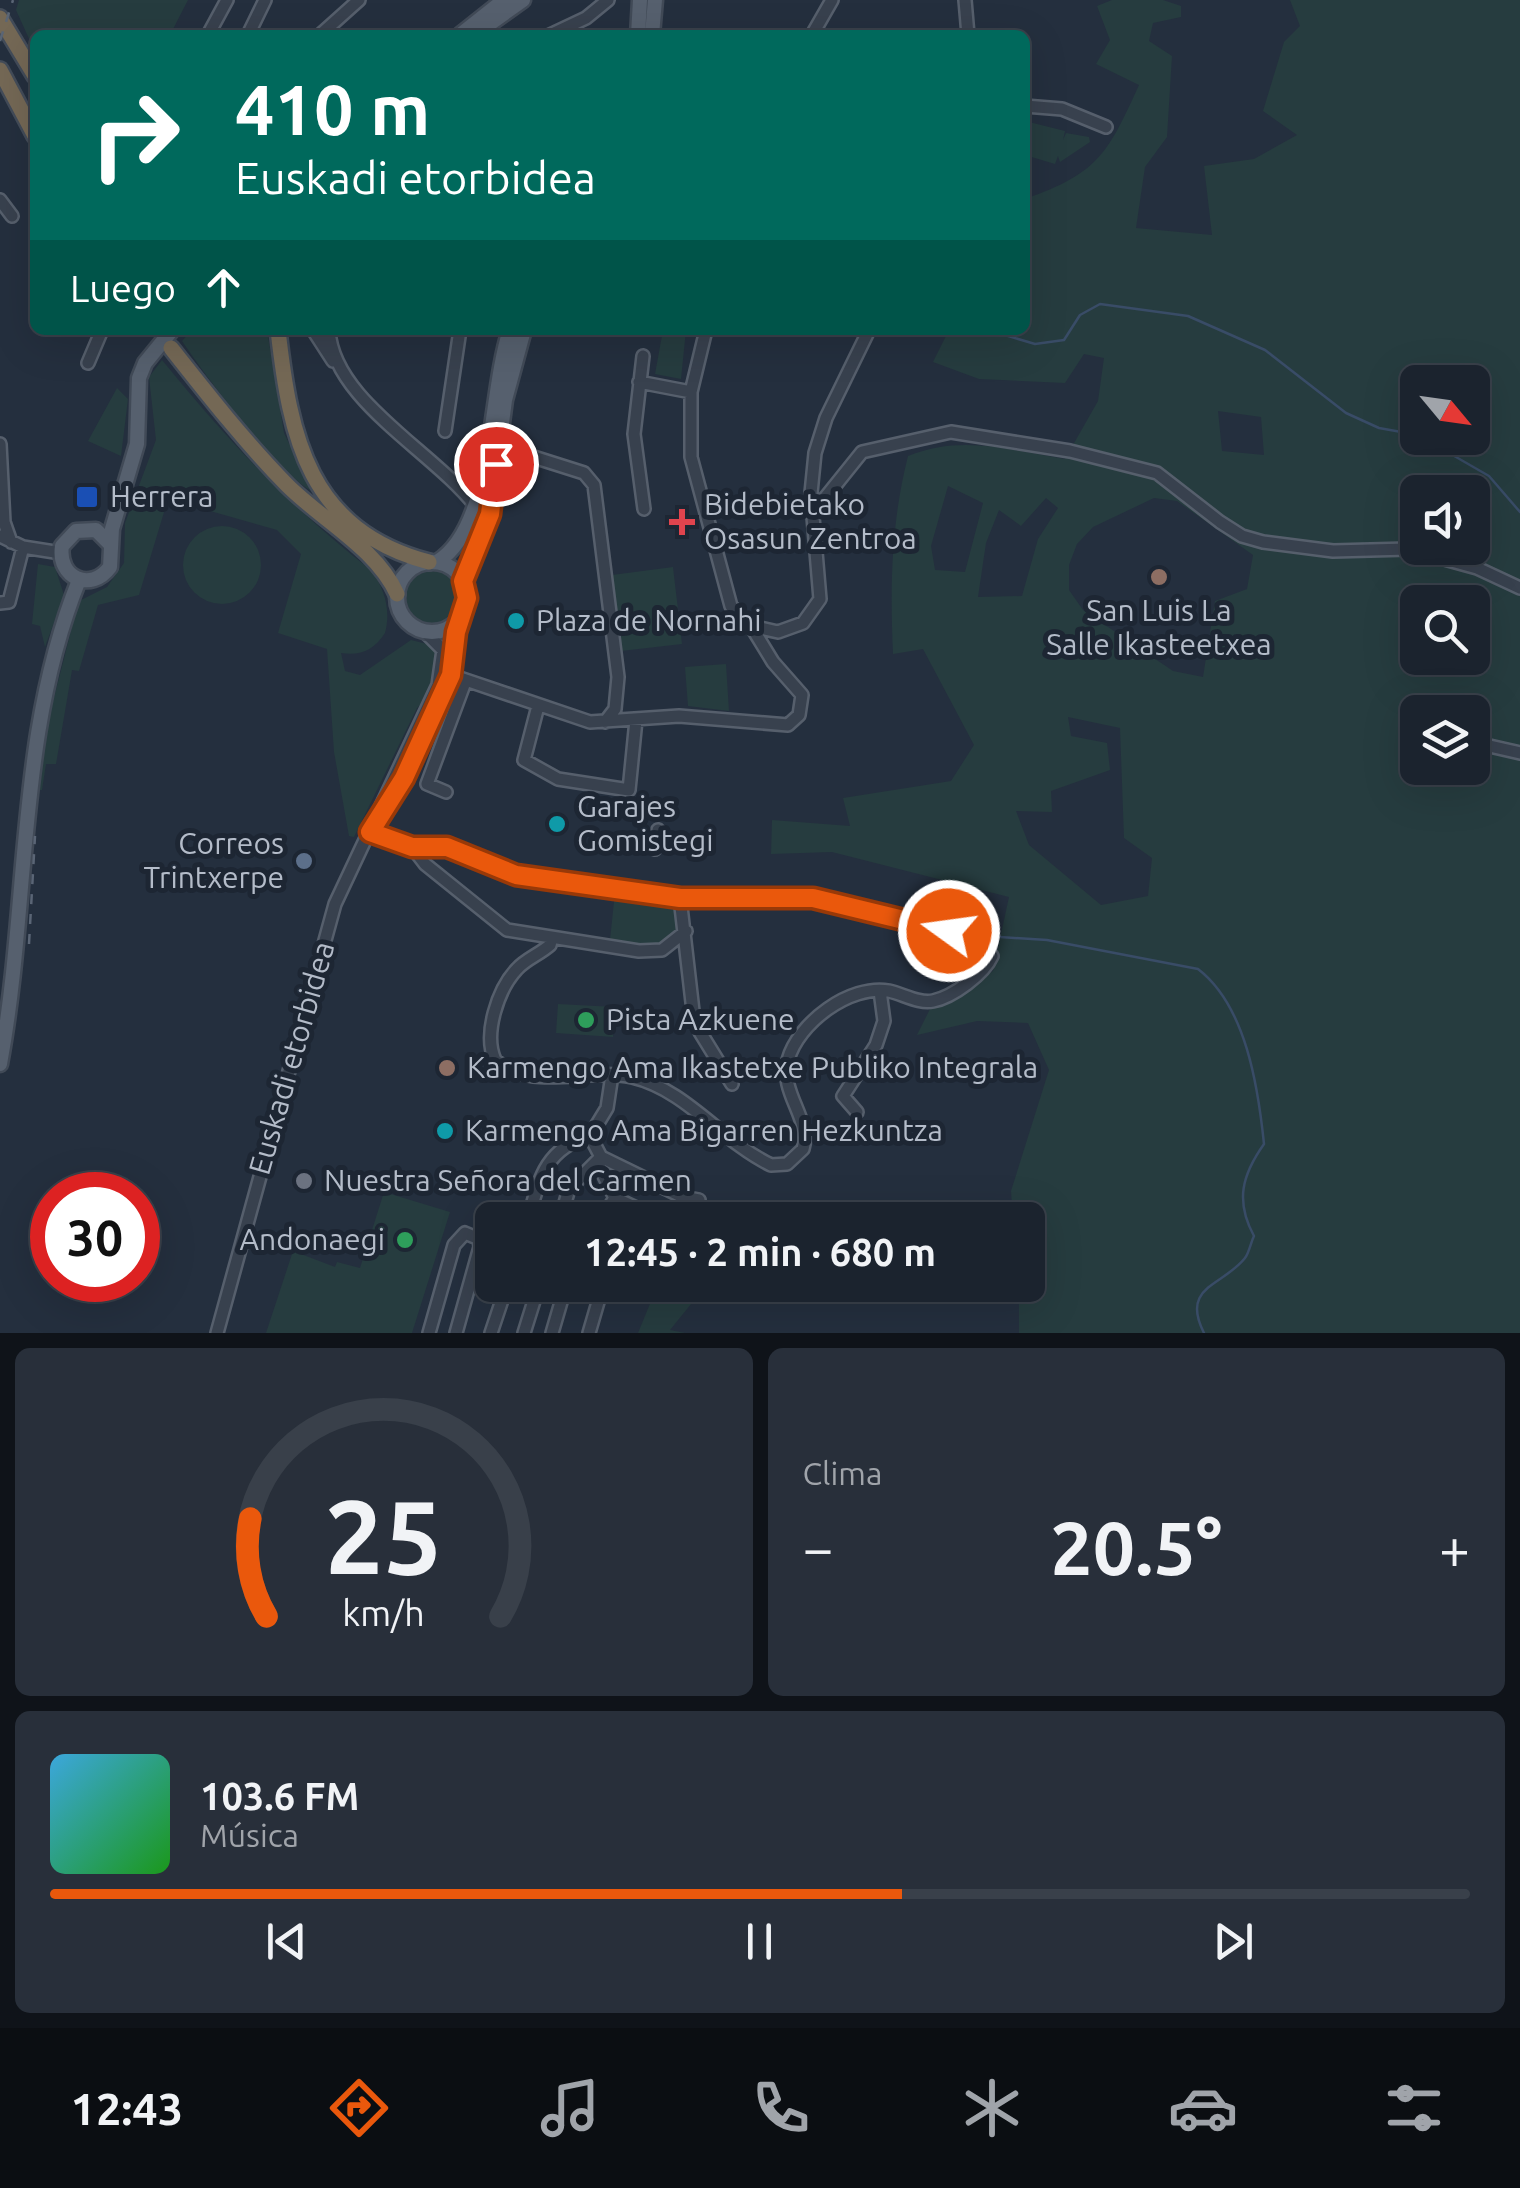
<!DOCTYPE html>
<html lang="es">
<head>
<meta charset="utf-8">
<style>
  :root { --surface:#1b232e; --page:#282f3a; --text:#f1f3f6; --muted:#a0a4aa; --line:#39404a; --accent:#ea580c }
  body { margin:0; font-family:Ubuntu,sans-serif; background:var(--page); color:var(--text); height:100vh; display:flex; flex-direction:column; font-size:38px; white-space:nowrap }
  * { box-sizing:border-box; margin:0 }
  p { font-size:32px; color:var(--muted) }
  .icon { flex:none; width:55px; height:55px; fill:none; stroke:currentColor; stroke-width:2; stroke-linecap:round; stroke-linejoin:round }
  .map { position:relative; height:1333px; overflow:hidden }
  .details { display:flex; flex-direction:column; gap:15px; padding:15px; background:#0f1319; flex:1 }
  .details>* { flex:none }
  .hud { position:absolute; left:30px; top:30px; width:1000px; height:305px; border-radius:15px; box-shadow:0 10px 40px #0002,0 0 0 2px var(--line); background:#00695c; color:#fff; overflow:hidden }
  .needle { width:65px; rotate:119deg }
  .tools { position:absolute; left:1400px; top:365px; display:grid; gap:20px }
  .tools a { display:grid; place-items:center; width:90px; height:90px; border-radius:15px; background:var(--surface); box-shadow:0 10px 40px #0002,0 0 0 2px var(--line); font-size:50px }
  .speed { position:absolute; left:30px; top:1172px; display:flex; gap:20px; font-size:50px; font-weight:700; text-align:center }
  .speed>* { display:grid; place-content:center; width:130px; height:130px; border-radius:50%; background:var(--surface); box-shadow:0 10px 40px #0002,0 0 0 2px var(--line); line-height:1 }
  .speed .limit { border:15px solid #d22; background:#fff; color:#111 }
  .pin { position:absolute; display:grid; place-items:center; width:85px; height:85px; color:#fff; margin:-42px; border:5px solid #fff; border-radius:50%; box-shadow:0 2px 10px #0007 }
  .me { position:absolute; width:110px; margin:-55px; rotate:284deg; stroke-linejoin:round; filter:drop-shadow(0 0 8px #0008) }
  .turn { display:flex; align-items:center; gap:35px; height:210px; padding:0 40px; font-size:45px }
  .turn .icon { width:130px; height:130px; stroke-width:2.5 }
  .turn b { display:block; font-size:70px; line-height:85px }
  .then { display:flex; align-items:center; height:95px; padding:0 40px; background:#0003; gap:20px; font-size:38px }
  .big { font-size:75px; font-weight:700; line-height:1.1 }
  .details .tile { flex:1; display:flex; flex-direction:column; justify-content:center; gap:15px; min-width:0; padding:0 35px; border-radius:15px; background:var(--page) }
  .details .dial { align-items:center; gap:0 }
  .dial svg { height:260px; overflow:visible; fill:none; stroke:var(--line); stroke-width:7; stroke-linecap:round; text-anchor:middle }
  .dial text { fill:var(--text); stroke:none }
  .song { display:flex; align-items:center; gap:30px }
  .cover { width:120px; height:120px; border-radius:15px; background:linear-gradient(135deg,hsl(200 70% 55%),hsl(120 70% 35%)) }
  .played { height:10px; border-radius:5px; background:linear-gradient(90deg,var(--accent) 60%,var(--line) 60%) }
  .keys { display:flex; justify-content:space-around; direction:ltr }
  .heat { display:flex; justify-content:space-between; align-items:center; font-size:55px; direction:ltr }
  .details .tiles { flex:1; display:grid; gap:15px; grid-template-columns:1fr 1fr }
  .tile:last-child { grid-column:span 2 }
  .trip { position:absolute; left:475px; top:1202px; width:570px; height:100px; border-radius:15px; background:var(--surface); box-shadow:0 10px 40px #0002,0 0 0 2px var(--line); font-weight:700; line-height:100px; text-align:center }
  .menu { display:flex; height:160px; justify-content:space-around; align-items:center; background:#0b0e12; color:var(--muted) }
  .menu .icon { width:70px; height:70px }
  .menu .on { color:var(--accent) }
  .menu b { font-size:45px; color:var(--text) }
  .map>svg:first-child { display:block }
  .green { fill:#263c3f; fill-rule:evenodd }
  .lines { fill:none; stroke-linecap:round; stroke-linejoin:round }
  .stream { stroke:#394c67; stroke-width:2.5 }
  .minor-casing { stroke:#565f6c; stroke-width:16 }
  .major-casing { stroke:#414a57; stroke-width:19 }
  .highway-casing { stroke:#434c59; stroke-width:20 }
  .minor { stroke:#38414e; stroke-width:11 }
  .major { stroke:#56606e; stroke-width:14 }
  .highway { stroke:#746855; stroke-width:15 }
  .rail { stroke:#5a6575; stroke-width:2.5; stroke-dasharray:10 10; stroke-linecap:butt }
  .route-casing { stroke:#983908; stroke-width:25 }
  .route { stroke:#ea580c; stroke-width:18 }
  .transit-dot { fill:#1a4fb4; stroke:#1d2633; stroke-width:4 }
  .health-dot { fill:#e0444e; stroke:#1d2633; stroke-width:4 }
  .education-dot { fill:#8d6e63; stroke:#1d2633; stroke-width:4 }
  .culture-dot { fill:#0f9aa8; stroke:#1d2633; stroke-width:4 }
  .service-dot { fill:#5c6f8a; stroke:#1d2633; stroke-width:4 }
  .leisure-dot { fill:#2e9e5b; stroke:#1d2633; stroke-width:4 }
  .worship-dot { fill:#6b7280; stroke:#1d2633; stroke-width:4 }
  .labels { text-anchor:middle; stroke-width:10; stroke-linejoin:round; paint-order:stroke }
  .poi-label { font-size:30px; fill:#b4bcc9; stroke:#1d2633; text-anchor:start }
  .street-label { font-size:30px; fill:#b4bcc9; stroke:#1d2633 }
</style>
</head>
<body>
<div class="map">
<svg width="1520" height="1333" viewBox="0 0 1520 1333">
  <rect width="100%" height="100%" fill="#242f3e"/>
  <path class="green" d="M19 0H188L170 35H35V52L16 10Z
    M1112 0H1163L1181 6V17L1153 23 1149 41 1172 56 1167 137 1145 167 1136 228 1212 235 1204 166 1254 159 1297 135 1263 111 1284 42 1300 26 1290 0H1520V1333H1019V1285H1028V1220H1013L1011 1191 1049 1070 1028 1023 977 1021 917 1035 930 1009 993 971 1009 897 832 852 771 854 772 820 850 826 843 798 951 781 974 745 923 649 893 654C890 585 891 523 908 456 962 434 1009 450 1065 459L1098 401 1104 358 1084 354 1065 383 979 379 933 362 949 330H1025V199C1099 173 1108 153 1139 85L1096 64 1110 40 1097 6ZM1418 382H1472V438H1418ZM1218 411 1261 417 1264 455 1222 451ZM948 486 983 503 965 572 935 570 931 546ZM1418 492H1472V548H1418ZM1046 498 1058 508 1038 539 1022 596 978 597 986 543 999 510 1021 526ZM1154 498 1177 501 1253 555 1247 589 1215 601 1203 677 1173 671 1083 610 1069 590V565L1077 544 1093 527ZM1418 602H1472V658H1418ZM1418 712H1472V768H1418ZM1068 717 1120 728 1124 838 1152 858 1148 896 1101 905 1029 845 1016 811 1052 812 1051 791 1110 770 1107 743 1071 736Z
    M1025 121 1065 131 1063 140 1066 133 1089 137 1090 142 1060 162 1058 156 1055 164 1025 155Z
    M192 330H267L284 433 312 491C282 478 203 373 182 341Z
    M663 330H686L681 379 655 374Z
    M162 360C230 443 288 505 372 571 385 590 391 611 385 633 374 650 361 656 341 653L345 671 360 675 411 640 435 646C443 669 436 691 417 708L354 837 349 836 334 752 327 649 278 633 301 554 277 530 168 499 139 595 98 605 79 671 72 670 56 764H46L42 790H36L43 741 75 615 81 600 107 587 124 563 125 523 156 440 149 377Z
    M117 388 128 399 121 456 88 441Z
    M183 565a39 39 0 1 1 78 0a39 39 0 1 1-78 0Z
    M38 564 55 567 64 595 45 647 40 626 32 624Z
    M673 567 682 644 621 651 612 575Z
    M406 597a26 26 0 1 1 52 0a26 26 0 1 1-52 0Z
    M726 664 729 711 688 706 685 667Z
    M615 892 678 900 684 931 662 946 610 940Z
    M558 1004 615 1007 613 1037 556 1033Z
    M384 1192 450 1212 412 1333H266L293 1251 335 1267 337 1262 360 1268Z
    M691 1285 700 1293 670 1330 685 1333H638L656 1289Z"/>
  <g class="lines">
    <path class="stream" d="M988 330 1035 344 1064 340 1080 315 1100 304 1188 316 1265 350 1346 413 1379 428 1418 435
      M1423 438 1489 476 1520 512
      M1000 937 1047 940 1198 969C1246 1006 1258 1086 1264 1144 1242 1175 1235 1201 1254 1236 1251 1242 1249 1253 1245 1258 1223 1286 1180 1286 1204 1333"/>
    <defs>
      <path id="minor" d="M965 0 968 35
        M208 35 227 0
        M248 35 265 0
        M320 35 359 0
        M550 35 586 18 608 0
        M812 35 832 0
        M1025 106 1062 109 1106 127
        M0 200 12 216
        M313 330 333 361
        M329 330C333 401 435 452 477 508
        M706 330 691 392V457L731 606 751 626 778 632 803 623 820 599 811 493 815 453 826 418 869 330
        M643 356 634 434 644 509
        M88 363 102 330
        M639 382 691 392
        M445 431 460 330
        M0 444 4 522 11 542
        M497 464 515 453 524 454 584 473 594 485 618 677 615 709 605 722
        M814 505 821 503 862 452 951 432 1070 451 1157 473 1220 522 1242 536 1263 542 1333 551 1408 549 1477 568 1520 588
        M0 536 23 547 61 553
        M0 603 9 602 23 547
        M451 675 590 722 679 716 788 725 799 715 802 695 773 662 751 626
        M538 706 524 760 558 779 629 790 636 720
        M1472 742 1520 753
        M394 789 441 702 461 616
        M446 792 427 784 465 682
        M370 832 412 847H447L516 875 680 898H813L980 936 992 956C984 974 953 997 933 1001 919 1004 903 994 889 991 850 984 798 1023 788 1060 779 1093 812 1119 803 1149L787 1164 771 1165C721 1141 687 1090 632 1077 587 1067 531 1092 495 1060 483 1034 498 989 517 969 526 959 540 954 550 945L552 938
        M412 847 425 864 507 930 639 951 662 950 686 931
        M655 849 658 830
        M680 898 693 1011 700 1032 732 1084
        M857 1112 843 1096 876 1045 884 1021 880 991
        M590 1136 601 1157 683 1197 699 1200
        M590 1136 607 1108 612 1075
        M597 1162 615 1198 647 1213
        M528 1220C539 1180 545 1148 590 1136
        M560 1220 569 1189 601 1157
        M601 1220 615 1198
        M217 1333 335 904 438 685 443 650 424 631
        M429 1333 454 1245 465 1233 479 1239 480 1247 456 1333
        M491 1333 507 1285
        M524 1333 539 1285
        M552 1333 566 1285
        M589 1333 603 1285"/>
      <path id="major" d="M460 35 504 0
        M474 35 523 0
        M638 35 640 0
        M652 35 655 0
        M111 545 96 530 76 531 62 546C57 578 91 593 110 567L112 529 137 444 139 378 145 363 172 330
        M437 562C495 526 488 396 510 330
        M397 597a35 35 0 1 1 70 0a35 35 0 1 1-70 0Z
        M463 581 490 514 505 400 524 330
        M0 1064C30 902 16 736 79 580"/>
      <path id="highway" d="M0 18 35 76
        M0 70 35 136
        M278 330C290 437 308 530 429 562
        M171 348C208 395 245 442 287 485 323 521 376 548 397 594"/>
    </defs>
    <use href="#minor" class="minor-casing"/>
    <use href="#major" class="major-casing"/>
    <use href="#highway" class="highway-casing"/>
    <use href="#minor" class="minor"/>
    <use href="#major" class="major"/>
    <use href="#highway" class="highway"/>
    <path class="rail" d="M0 41 13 0
      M29 944 35 836"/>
  </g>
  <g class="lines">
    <defs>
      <path id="route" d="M496 464 490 514 463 581 467 598 456 632 451 675 404 778 370 832 412 847H447L516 875 680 898H813L949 931"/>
    </defs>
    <use href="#route" class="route-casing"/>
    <use href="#route" class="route"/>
  </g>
  <rect class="transit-dot" x="75" y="485" width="24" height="24" rx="5"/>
  <path class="health-dot" d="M677 507h10v10h10v10h-10v10h-10v-10h-10v-10h10z"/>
  <g class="education-dot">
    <circle cx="1159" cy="577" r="10"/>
    <circle cx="447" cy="1068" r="10"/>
  </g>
  <g class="culture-dot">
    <circle cx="516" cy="621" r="10"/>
    <circle cx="557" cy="824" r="10"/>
    <circle cx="445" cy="1131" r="10"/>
  </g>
  <circle class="service-dot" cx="304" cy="861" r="10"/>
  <g class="leisure-dot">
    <circle cx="586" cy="1020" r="10"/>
    <circle cx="405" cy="1240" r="10"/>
  </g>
  <circle class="worship-dot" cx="304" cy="1181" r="10"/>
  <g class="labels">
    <g class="poi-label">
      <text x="110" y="507">Herrera</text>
      <text x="704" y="515">Bidebietako<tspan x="704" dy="34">Osasun Zentroa</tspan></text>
      <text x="1159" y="621" text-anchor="middle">San Luis La<tspan x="1159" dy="34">Salle Ikasteetxea</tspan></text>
      <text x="536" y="631">Plaza de Nornahi</text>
      <text x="577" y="817">Garajes<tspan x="577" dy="34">Gomistegi</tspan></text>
      <text x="284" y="854" text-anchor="end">Correos<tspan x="284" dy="34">Trintxerpe</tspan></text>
      <text x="606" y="1030">Pista Azkuene</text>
      <text x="467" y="1078">Karmengo Ama Ikastetxe Publiko Integrala</text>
      <text x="465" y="1141">Karmengo Ama Bigarren Hezkuntza</text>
      <text x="324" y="1191">Nuestra Señora del Carmen</text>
      <text x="385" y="1250" text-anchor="end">Andonaegi</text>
    </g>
    <g class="street-label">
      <text transform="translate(292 1058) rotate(-74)" y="10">Euskadi etorbidea</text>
    </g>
  </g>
</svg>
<div class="tools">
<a><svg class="needle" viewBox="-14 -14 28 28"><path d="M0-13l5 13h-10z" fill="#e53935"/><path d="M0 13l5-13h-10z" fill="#a0a4aa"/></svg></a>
<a><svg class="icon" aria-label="sound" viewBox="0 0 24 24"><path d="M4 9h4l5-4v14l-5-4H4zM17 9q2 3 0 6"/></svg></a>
<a><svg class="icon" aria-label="search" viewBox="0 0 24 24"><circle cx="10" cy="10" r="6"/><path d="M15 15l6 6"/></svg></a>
<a><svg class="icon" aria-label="layers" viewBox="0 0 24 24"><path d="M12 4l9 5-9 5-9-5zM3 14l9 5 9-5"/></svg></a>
</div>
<div class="speed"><div class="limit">30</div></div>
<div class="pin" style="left:496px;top:464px;background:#d93025"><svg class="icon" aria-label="arrive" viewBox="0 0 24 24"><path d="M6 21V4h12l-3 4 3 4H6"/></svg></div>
<svg class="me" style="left:949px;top:931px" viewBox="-20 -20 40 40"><circle r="17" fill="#ea580c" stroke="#fff" stroke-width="3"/><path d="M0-11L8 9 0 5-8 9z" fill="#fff"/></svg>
<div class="trip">12:45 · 2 min · 680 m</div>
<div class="hud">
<div class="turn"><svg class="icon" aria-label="right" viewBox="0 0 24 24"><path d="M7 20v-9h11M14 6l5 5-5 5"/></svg><div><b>410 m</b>Euskadi etorbidea</div></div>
<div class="then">Luego<svg class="icon" aria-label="ahead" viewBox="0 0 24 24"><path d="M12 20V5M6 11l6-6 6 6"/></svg></div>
</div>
</div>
<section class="details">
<div class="tiles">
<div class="tile dial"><svg viewBox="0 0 100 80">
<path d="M14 69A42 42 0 1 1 86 69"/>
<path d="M14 69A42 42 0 0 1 9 39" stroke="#ea580c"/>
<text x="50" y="56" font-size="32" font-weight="700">25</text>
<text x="50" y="72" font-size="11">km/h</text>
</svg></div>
<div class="tile"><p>Clima</p>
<div class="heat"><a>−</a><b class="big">20.5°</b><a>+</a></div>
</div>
<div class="tile">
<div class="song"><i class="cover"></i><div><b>103.6 FM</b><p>Música</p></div></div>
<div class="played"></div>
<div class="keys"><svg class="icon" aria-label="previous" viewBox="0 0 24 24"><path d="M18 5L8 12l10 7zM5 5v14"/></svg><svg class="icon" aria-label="pause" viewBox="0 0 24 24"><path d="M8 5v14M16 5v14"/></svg><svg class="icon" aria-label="next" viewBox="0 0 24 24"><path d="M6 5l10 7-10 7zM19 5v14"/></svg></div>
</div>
</div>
</section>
<nav class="menu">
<b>12:43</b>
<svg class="icon on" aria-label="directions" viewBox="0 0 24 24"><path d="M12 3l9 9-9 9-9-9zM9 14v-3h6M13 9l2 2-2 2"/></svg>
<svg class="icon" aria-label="music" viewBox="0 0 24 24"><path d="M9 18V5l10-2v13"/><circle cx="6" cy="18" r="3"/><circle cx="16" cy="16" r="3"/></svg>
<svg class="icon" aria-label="phone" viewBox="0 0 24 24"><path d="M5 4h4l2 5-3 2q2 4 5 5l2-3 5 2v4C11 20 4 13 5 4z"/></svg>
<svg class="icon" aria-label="climate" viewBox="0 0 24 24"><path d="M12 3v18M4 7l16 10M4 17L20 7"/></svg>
<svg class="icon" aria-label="car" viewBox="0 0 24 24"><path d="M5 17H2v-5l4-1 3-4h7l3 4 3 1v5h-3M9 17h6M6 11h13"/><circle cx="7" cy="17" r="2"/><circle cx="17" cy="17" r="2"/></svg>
<svg class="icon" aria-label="filters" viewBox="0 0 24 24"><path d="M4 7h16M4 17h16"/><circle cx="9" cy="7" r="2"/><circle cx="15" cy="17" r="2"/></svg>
</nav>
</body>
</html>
